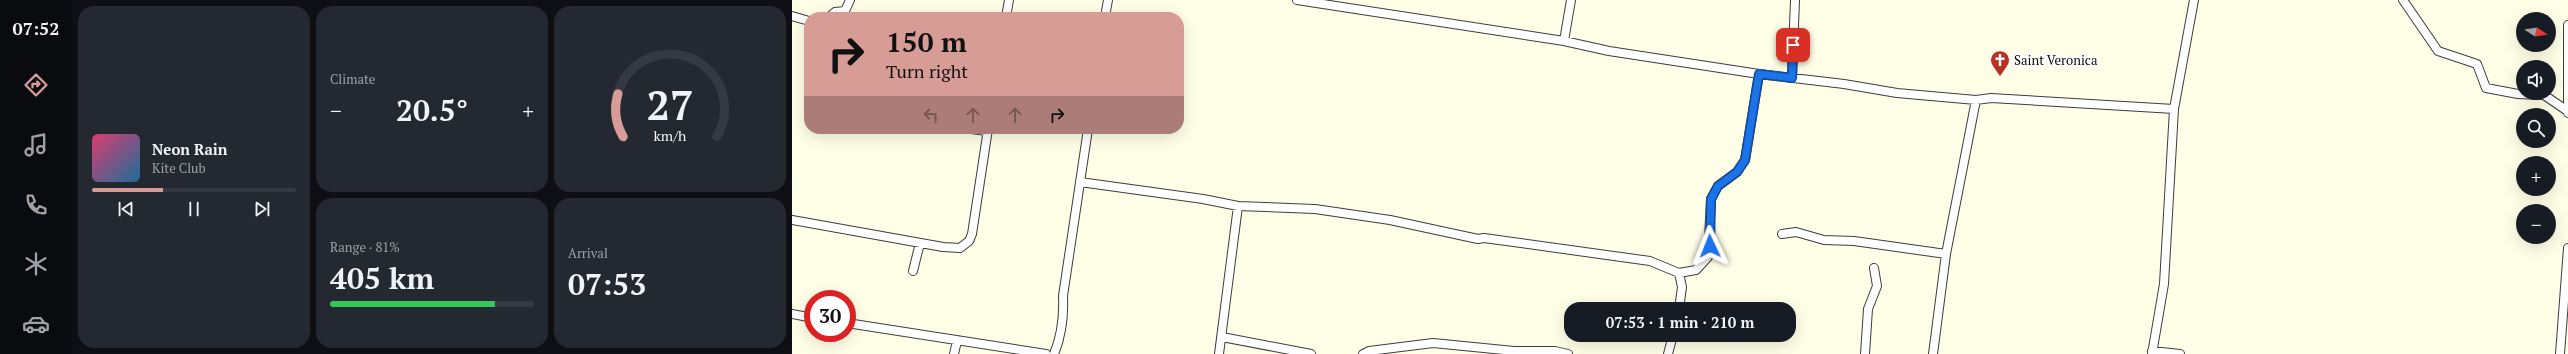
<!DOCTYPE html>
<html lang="en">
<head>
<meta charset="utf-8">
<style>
  :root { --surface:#171b24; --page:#242831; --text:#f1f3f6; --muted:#9ea1a6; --line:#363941; --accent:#d89c97 }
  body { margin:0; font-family:"PT Serif",serif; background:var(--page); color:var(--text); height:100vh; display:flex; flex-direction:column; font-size:15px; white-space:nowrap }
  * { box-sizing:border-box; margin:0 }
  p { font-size:13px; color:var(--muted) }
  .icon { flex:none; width:22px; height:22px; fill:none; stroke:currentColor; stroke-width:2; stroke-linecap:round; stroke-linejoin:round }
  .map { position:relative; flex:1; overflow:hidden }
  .panel { display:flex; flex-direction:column; gap:6px; padding:6px; background:#0d0f14; width:720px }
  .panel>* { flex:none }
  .guide { position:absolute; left:12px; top:12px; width:380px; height:122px; border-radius:16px; box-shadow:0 4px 16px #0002; background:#d89c97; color:#111; overflow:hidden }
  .needle { width:26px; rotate:102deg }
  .fabs { position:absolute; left:1724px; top:12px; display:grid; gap:8px }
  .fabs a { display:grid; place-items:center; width:40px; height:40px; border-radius:50%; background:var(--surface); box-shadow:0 4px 16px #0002; font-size:20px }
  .speed { position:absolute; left:12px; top:290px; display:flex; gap:8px; font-size:20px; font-weight:700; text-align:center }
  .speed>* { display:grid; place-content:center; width:52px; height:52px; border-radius:50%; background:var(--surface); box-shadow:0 4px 16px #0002; line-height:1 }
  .speed .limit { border:6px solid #d22; background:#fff; color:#111 }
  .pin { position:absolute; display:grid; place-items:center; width:34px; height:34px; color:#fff; margin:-17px; border-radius:8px; box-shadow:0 2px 6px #0006 }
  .me { position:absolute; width:44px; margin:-22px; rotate:358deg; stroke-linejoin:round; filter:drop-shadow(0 0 3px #0008) }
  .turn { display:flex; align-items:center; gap:14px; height:84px; padding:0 16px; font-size:18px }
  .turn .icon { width:52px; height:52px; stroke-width:2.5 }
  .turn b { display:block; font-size:28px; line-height:34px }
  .lanes { display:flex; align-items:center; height:38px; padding:0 16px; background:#0003; justify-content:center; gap:20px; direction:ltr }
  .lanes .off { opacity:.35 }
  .big { font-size:30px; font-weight:600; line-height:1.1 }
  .panel .widget { flex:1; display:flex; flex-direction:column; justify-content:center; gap:6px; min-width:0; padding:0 14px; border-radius:16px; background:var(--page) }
  .panel .dial { align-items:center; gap:0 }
  .dial svg { height:104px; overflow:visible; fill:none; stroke:var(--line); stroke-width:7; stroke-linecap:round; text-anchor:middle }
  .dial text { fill:var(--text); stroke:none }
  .song { display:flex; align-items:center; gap:12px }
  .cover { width:48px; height:48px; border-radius:6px; background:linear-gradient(135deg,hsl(340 70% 55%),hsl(200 70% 35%)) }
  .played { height:4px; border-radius:2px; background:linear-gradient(90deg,var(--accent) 35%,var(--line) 35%) }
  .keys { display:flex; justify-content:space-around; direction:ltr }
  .heat { display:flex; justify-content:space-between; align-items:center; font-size:22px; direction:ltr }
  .charge { height:6px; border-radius:3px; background:linear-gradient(90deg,#34c759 81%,var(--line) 0) }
  .panel .tiles { flex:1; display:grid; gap:6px; grid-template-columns:repeat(3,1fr) }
  .widget:first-child { grid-row:span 2 }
  .trip { position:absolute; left:772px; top:302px; width:232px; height:40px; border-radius:16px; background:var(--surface); box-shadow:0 4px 16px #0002; font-weight:600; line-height:40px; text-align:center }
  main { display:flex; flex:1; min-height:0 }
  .tabs { display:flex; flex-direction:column; width:72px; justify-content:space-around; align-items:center; background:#090b0e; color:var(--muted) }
  .tabs .icon { width:28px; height:28px }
  .tabs .current { color:var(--accent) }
  .tabs b { font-size:18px; color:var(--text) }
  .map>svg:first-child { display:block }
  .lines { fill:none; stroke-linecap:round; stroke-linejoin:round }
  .minor-casing { stroke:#3d3d3d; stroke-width:10 }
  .minor { stroke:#fff; stroke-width:8 }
  .route-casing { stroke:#114b97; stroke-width:10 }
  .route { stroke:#1a73e8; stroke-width:7 }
  .labels { text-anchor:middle; stroke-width:4; stroke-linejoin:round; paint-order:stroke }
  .poi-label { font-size:13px; fill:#0a0a0a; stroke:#fff; text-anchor:start }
</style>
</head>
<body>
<main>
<nav class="tabs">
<b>07:52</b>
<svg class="icon current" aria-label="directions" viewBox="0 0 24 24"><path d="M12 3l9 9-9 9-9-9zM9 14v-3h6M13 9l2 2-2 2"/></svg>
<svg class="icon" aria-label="music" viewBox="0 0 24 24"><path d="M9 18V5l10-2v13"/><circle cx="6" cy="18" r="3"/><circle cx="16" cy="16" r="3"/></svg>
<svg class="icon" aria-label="phone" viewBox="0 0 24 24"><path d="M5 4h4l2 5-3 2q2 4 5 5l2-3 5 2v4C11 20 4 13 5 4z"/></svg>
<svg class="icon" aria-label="climate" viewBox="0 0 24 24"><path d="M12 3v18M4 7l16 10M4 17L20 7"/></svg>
<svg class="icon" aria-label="car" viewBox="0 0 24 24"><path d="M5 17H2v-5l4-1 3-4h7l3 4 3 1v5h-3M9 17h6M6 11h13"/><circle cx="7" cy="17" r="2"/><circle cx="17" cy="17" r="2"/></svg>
</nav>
<section class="panel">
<div class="tiles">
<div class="widget">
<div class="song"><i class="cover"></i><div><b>Neon Rain</b><p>Kite Club</p></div></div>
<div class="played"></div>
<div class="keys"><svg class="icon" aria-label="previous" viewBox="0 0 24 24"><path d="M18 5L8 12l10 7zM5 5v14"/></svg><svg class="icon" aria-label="pause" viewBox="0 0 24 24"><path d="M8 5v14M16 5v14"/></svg><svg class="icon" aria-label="next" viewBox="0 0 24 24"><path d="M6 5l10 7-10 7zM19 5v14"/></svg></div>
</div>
<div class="widget"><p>Climate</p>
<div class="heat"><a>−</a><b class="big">20.5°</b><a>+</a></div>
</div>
<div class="widget dial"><svg viewBox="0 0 100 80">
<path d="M14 69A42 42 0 1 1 86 69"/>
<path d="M14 69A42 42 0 0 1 10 36" stroke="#d89c97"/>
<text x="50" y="56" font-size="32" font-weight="700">27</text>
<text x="50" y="72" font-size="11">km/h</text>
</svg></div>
<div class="widget"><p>Range · 81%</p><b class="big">405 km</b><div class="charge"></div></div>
<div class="widget"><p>Arrival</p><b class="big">07:53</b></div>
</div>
</section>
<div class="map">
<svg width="1776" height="354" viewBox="0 0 1776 354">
  <rect width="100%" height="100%" fill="#fffee7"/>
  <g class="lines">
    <defs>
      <path id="minor" d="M505 0 772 41 817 51 967 74 1052 84 1105 93 1184 100 1199 98 1382 109
        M1611 0 1646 51 1685 64 1694 88 1726 94 1752 95 1774 110
        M0 16 17 21
        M37 17 43 12 53 11 58 0
        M214 17 217 0
        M313 17 316 0
        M772 41 779 0
        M1000 78 1003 0
        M1776 113V25
        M179 129 195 131
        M288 182 411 199 446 206 523 209 598 220 686 239 692 238 858 261 887 273 890 287 887 309
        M0 220 151 247 168 248 177 241 180 234 196 129
        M990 234 1004 232 1032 240 1062 241 1154 254 1184 100
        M121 271 128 243
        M887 273 904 270 916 257 919 199 926 186 945 172 953 160 967 74
        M0 314 21 318
        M55 323 254 354
        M430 337 519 354
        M1360 351 1388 354
        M162 354 165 341
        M262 354C270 335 272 317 271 296L296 129
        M427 354 446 206
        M571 354 577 351 641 343 722 351H763L776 354
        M876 354 881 335
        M1073 354 1076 309 1085 286 1082 268
        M1141 354 1154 254
        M1360 354 1372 284 1382 109 1402 0
        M1768 354 1776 248"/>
    </defs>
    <use href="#minor" class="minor-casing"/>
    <use href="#minor" class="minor"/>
  </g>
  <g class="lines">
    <defs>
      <path id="route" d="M918 246 919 199 926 186 945 172 953 160 967 74 1000 78 1001 45"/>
    </defs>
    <use href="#route" class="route-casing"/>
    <use href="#route" class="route"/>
  </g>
  <defs>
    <symbol id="church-pin" viewBox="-11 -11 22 30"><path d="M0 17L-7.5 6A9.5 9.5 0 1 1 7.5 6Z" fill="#ba3123" stroke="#fff"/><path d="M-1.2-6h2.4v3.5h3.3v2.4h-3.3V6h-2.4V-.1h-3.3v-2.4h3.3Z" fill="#fff"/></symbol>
  </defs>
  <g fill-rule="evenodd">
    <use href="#church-pin" x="1197" y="49" width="22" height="30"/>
  </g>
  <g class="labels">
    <g class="poi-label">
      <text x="1222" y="65">Saint Veronica</text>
    </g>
  </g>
</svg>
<div class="fabs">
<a><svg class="needle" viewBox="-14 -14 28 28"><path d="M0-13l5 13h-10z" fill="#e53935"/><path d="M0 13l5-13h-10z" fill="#9ea1a6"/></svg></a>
<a><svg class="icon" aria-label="sound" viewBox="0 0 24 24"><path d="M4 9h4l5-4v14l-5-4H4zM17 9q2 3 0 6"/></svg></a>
<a><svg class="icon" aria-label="search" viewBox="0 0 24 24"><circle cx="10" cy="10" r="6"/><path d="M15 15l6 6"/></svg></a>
<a>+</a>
<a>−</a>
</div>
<div class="speed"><div class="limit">30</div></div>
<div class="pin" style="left:1001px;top:45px;background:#d93025"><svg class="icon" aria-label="arrive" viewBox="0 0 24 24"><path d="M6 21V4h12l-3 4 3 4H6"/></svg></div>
<svg class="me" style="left:918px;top:246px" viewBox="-20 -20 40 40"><path d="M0-17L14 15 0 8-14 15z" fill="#1a73e8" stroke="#fff" stroke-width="4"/></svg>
<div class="trip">07:53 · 1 min · 210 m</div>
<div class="guide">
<div class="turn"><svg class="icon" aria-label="right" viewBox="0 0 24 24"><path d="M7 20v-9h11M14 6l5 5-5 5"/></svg><div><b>150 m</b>Turn right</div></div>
<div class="lanes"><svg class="icon off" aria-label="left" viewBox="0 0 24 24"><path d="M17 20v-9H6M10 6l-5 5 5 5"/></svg><svg class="icon off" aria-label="ahead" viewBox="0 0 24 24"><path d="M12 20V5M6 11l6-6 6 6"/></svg><svg class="icon off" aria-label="ahead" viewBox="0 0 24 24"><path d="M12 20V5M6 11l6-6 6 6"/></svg><svg class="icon" aria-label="right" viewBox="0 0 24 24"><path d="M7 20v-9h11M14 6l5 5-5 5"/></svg></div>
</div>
</div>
</main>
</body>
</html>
